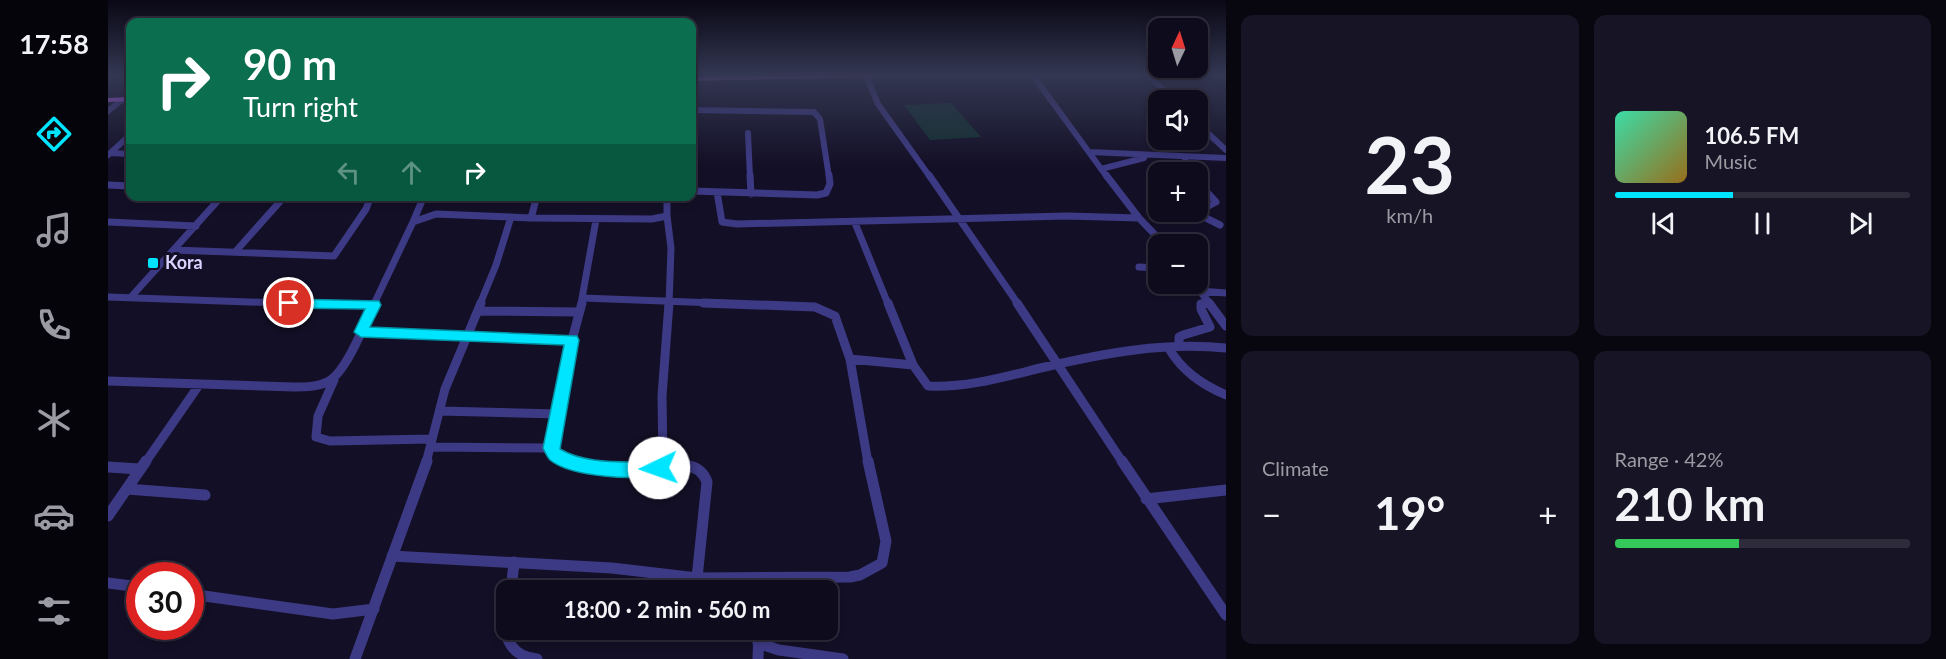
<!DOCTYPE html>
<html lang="en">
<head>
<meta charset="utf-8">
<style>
  :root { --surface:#0e0b1c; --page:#171425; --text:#f1f3f6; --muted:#9b9ba3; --line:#2e2b3b; --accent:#00e5ff }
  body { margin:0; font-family:Lato,sans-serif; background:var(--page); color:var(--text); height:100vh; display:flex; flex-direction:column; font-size:22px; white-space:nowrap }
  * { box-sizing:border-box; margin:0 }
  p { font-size:20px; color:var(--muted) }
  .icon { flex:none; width:33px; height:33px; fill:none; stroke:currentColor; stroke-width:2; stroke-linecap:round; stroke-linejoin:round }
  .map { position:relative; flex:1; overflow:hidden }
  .panel { display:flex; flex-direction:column; gap:15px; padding:15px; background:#08060f; width:720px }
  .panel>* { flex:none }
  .banner { position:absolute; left:18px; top:18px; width:570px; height:183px; border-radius:12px; box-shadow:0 3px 9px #0003,0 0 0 2px var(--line); background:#0b6e4f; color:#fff; overflow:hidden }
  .needle { width:39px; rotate:4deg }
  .controls { position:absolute; left:1040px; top:18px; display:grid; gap:12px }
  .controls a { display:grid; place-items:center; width:60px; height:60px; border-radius:12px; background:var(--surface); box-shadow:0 3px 9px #0003,0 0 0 2px var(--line); font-size:30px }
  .speed { position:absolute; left:18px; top:562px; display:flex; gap:12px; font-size:30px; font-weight:700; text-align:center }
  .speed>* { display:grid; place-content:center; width:78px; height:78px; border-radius:50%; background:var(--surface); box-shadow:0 3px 9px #0003,0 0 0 2px var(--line); line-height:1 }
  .speed .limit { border:9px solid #d22; background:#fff; color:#111 }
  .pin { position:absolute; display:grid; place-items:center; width:51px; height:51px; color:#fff; margin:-26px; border:3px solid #fff; border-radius:50%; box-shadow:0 2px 6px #0007 }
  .me { position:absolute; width:66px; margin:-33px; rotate:267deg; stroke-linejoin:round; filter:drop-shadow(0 0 4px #0008) }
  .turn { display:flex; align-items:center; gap:21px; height:126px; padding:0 18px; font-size:27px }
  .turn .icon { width:78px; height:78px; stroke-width:2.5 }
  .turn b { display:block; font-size:42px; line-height:51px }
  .lanes { display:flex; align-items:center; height:57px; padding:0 18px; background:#0003; justify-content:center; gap:30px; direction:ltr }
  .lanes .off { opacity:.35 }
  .big { font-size:45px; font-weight:700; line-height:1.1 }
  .panel .tile { flex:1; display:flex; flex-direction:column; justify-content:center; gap:9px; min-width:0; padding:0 21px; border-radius:12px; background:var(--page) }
  .panel .dial { align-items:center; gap:0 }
  .dial b { font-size:78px; line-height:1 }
  .song { display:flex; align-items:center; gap:18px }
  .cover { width:72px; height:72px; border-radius:9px; background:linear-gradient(135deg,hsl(160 70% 55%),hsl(40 70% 35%)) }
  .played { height:6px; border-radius:3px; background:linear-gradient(90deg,var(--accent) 40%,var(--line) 40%) }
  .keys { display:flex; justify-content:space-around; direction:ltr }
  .heat { display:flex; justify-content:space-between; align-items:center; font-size:33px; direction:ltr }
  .charge { height:9px; border-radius:4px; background:linear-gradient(90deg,#34c759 42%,var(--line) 0) }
  .panel .tiles { flex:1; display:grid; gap:15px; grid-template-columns:repeat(2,1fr) }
  .trip { position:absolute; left:388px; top:580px; width:342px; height:60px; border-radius:12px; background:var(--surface); box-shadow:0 3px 9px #0003,0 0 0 2px var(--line); font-weight:700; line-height:60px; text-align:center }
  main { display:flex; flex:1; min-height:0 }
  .tab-bar { display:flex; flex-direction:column; width:108px; justify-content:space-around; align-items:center; background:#06040b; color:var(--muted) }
  .tab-bar .icon { width:42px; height:42px }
  .tab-bar .selected { color:var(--accent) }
  .tab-bar b { font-size:27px; color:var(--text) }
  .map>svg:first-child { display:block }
  .green { fill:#12302f }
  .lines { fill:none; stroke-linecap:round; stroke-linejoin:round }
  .minor-far3 { stroke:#3d3a85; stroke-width:6 }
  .minor-far2 { stroke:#3d3a85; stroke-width:7 }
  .minor-far1 { stroke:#3d3a85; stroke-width:9 }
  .minor { stroke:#3d3a85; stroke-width:11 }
  .major { fill:#c25bff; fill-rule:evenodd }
  .route { fill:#00e5ff; stroke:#0095a6; stroke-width:1.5 }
  .poi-dot { fill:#00e5ff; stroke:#130f26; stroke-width:2 }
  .labels { text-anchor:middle; stroke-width:6; stroke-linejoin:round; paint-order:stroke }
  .poi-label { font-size:18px; font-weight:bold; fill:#d9d4ff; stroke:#130f26; text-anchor:start }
</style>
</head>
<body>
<main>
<nav class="tab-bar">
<b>17:58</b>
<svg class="icon selected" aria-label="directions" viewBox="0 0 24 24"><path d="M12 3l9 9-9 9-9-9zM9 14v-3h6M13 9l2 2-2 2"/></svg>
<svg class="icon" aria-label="music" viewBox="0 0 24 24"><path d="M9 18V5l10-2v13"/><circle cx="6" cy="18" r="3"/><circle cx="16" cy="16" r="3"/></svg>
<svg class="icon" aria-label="phone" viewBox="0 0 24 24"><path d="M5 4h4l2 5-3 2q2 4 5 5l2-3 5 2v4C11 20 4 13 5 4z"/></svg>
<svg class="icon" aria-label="climate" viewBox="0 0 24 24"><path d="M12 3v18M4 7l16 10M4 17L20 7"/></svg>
<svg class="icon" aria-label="car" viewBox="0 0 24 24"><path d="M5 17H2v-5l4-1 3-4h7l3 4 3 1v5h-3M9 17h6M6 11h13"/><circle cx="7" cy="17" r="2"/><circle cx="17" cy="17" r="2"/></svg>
<svg class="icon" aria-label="filters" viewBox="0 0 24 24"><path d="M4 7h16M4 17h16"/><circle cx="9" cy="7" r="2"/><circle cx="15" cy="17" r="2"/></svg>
</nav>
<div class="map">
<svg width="1118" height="659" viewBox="0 0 1118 659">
  <rect width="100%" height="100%" fill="#130f26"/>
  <path class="green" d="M843 103 873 137 822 140 796 105Z"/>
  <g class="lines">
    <path class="minor-far3" d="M924 74 999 177
      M1039 74 1065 100
      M758 75 770 104 822 177
      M584 110 706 112 712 119 721 177
      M0 111 14 100
      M1089 123 1118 150
      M640 133 642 177
      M982 152 1118 158
      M2 153 22 154
      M0 155 22 135
      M1076 157 1082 172
      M993 169 1036 158"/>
    <path class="minor-far2" d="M642 175 643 194
      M821 175 910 304
      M998 175 1031 218 1056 244
      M1089 181 1108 202 1091 211 1098 218 1112 225
      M0 185 22 186
      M584 191 709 195 718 193 722 184 721 175
      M609 192 614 222 629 224 959 216 1031 218
      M559 216 563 248 561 304
      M423 218 429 196
      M0 222 88 226
      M305 222 316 196
      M747 223 780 304
      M66 250 226 256 258 209 263 196
      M128 251 177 196
      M1031 267 1050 268
      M1083 284 1092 291 1102 304
      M1092 291 1118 293
      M0 297 202 304
      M23 297 114 196
      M475 298 634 304
      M266 304 305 222 328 214 423 218 544 219 559 216V196
      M372 304 388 265 403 217
      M473 304 488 220
      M1093 304 1100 303"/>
    <path class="minor-far1" d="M160 303 266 305 267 303
      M595 303 707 307 727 316 742 359 760 463
      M780 303 805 365 820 386C860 388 899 376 937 367 997 353 1056 342 1118 348
      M909 303 1015 463
      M1101 303 1118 326
      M370 311 471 312
      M253 332 464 340
      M1071 346V337L1075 335 1102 327 1093 309V304L1100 303
      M1060 347C1074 371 1093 384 1118 395
      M742 359 805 365
      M226 380 210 416 208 437 222 441 324 439
      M0 381 186 387C197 387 209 387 219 382 238 374 256 324 266 305
      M333 411 450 414
      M324 447 443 448
      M37 463 91 385
      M318 463 337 389 373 303
      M466 463 451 457 443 448 464 340 474 303
      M555 463 554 396 561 303"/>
    <path class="minor" d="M460 461C480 466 501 470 521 470 544 470 589 452 599 482L589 578
      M555 461V465
      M1014 461 1118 615
      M0 467 31 469
      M19 489 97 495
      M1038 499 1118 490
      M0 516 38 461
      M284 556 504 568 589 578 742 577 752 575 774 563 778 541 760 461
      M647 578 661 588
      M0 583 32 587
      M403 591 406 562
      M82 594 225 614 266 609
      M399 617C394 640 406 657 429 659
      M650 643 671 650 735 659
      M247 659 319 461
      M650 659 651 630"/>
    <path class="major" d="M724 74H804L801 76 584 81V77Z
      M22 97V101L0 102V98Z"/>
  </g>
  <linearGradient id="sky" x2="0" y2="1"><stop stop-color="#0a0815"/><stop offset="0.45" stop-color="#333752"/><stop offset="1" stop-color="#333752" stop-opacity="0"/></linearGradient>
  <rect width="1118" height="166" fill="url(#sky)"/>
  <path class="route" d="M181 299 271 301 273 305 262 327 469 336 471 340 452 449C472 461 500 462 523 462 534 461 546 458 557 462L559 468 557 473C533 482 462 477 442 460 439 457 437 452 435 448L456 345 253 337 246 332 257 309 181 308 174 303Z"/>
  <rect class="poi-dot" x="39" y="257" width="12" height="12" rx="3"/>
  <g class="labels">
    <g class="poi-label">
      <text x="57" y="269">Kora</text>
    </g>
  </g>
</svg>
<div class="controls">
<a><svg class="needle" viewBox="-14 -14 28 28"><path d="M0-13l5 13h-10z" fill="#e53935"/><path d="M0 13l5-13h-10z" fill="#9b9ba3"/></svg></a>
<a><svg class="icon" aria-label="sound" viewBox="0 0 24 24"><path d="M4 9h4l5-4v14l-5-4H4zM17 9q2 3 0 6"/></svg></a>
<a>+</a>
<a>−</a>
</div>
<div class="speed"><div class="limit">30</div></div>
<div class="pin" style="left:181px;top:303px;background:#d93025"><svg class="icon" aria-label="arrive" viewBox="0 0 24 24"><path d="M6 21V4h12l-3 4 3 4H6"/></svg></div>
<svg class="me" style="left:551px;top:468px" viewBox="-20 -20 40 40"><circle r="19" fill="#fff"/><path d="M0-13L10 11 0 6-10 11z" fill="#00e5ff"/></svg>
<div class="trip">18:00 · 2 min · 560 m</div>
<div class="banner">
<div class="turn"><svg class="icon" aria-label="right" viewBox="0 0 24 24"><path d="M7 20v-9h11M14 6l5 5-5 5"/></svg><div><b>90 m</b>Turn right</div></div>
<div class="lanes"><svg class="icon off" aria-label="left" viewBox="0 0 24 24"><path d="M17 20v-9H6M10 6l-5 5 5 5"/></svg><svg class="icon off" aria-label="ahead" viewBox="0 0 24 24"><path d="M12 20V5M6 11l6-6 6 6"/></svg><svg class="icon" aria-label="right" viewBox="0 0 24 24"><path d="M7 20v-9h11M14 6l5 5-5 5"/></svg></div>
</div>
</div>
<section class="panel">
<div class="tiles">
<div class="tile dial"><b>23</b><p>km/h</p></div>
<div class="tile">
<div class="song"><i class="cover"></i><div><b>106.5 FM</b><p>Music</p></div></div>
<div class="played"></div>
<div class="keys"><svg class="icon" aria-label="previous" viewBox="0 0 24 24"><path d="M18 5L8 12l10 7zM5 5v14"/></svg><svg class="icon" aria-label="pause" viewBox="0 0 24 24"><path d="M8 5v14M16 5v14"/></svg><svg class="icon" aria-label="next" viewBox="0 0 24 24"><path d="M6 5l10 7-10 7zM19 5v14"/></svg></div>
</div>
<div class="tile"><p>Climate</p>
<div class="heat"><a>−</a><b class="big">19°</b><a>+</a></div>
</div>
<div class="tile"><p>Range · 42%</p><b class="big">210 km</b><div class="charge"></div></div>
</div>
</section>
</main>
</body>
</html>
